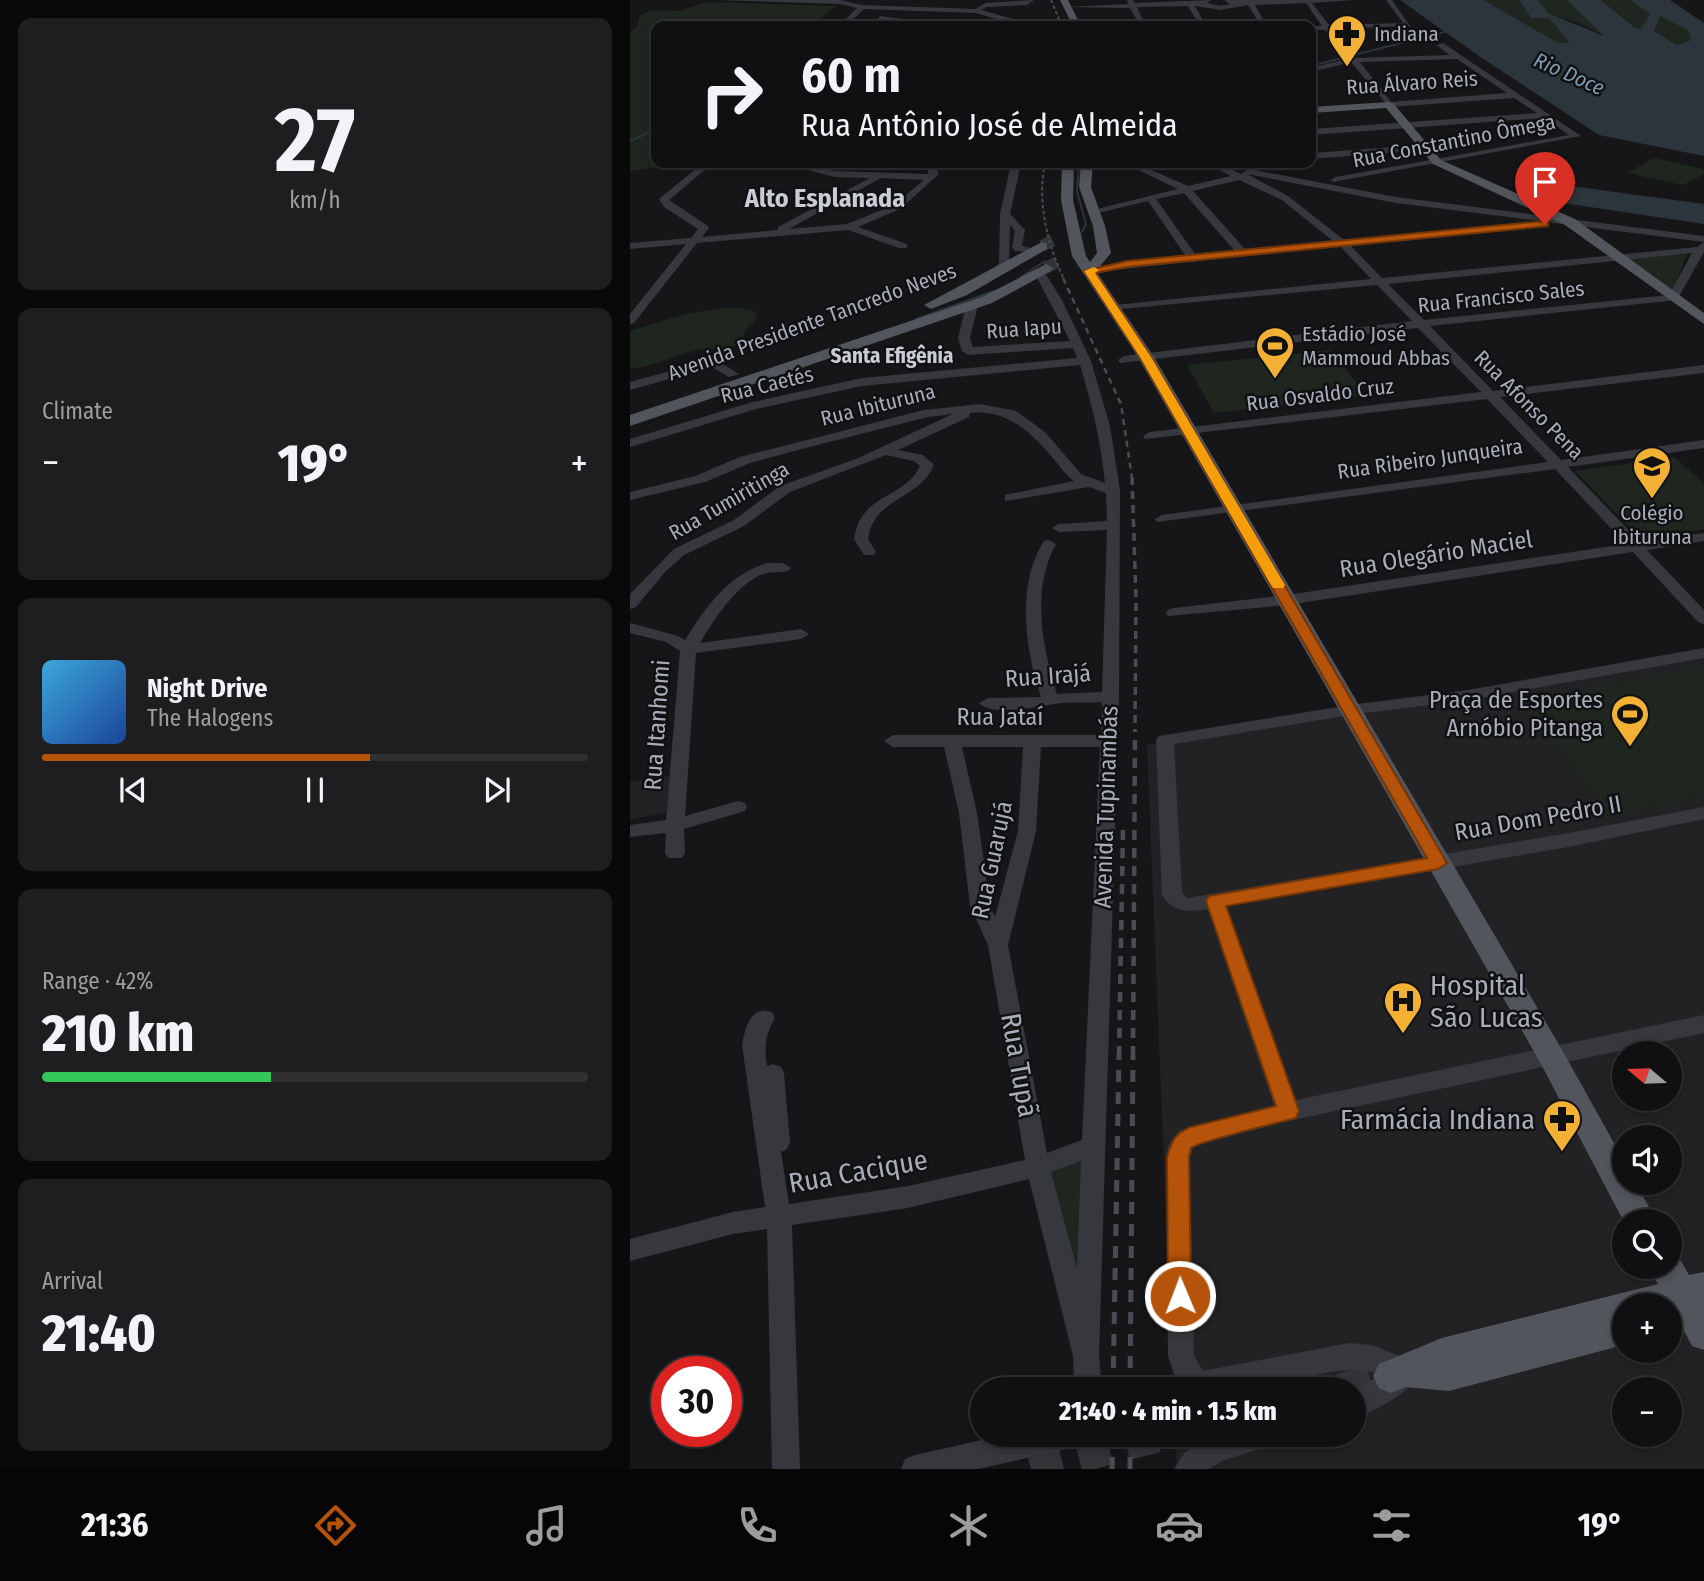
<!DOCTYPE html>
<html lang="en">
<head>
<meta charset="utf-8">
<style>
  :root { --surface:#101012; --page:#1e1e20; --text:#f1f3f6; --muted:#9c9d9f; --line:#303032; --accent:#b45309 }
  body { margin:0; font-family:"Fira Sans Condensed",sans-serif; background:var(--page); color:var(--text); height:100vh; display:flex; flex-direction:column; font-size:26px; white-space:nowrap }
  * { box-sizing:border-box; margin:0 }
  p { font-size:23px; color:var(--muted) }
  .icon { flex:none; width:38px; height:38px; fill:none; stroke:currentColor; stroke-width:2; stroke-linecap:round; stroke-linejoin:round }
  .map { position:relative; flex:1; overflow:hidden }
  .details { display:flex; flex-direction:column; gap:18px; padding:18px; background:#09090a; width:630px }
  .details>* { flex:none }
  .banner { position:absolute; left:21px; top:21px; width:665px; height:147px; border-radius:14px; box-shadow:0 4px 10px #0003,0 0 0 2px var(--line); background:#101012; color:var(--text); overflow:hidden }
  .needle { width:46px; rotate:289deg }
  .controls { position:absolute; left:982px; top:1041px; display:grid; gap:14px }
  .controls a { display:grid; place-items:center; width:70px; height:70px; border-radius:50%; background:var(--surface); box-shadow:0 4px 10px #0003,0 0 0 2px var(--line); font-size:35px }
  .speed { position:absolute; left:21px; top:1356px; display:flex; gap:14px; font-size:35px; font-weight:700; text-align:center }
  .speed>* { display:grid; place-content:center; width:91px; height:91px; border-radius:50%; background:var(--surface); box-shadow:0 4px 10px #0003,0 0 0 2px var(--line); line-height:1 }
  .speed .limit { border:10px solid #d22; background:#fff; color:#111 }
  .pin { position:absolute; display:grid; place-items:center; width:60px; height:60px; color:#fff; margin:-72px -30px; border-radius:50% 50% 50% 0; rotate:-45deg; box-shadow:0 0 7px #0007 }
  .pin .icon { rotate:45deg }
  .me { position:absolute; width:77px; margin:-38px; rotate:359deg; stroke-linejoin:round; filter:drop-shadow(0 0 5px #0008) }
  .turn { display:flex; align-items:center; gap:24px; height:147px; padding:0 35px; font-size:32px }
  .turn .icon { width:91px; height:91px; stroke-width:2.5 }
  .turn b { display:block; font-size:49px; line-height:60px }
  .big { font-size:52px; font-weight:800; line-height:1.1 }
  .details .tile { flex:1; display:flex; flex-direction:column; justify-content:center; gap:10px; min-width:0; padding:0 24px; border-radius:14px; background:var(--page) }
  .details .dial { align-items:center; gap:0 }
  .dial b { font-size:91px; line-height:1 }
  .song { display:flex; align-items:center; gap:21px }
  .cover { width:84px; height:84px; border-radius:10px; background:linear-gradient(135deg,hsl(200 70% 55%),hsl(220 70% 35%)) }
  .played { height:7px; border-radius:4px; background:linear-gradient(90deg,var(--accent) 60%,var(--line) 60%) }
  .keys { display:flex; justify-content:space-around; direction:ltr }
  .heat { display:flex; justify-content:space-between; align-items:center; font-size:38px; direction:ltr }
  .charge { height:10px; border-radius:5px; background:linear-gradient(90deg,#34c759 42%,var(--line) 0) }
  .trip { position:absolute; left:340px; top:1377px; width:396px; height:70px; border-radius:35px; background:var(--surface); box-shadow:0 4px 10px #0003,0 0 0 2px var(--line); font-weight:800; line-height:70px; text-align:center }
  .tabs { display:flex; height:112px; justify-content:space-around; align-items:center; background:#060607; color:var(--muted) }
  .tabs .icon { width:49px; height:49px }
  .tabs .current { color:var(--accent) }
  .tabs b { font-size:32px; color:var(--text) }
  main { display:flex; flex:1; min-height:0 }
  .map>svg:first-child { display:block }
  .built { fill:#222225; fill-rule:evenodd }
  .green { fill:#1e261f }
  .water { fill:#2c353c; fill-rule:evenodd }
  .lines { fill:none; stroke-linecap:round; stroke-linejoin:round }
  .stream-far1 { stroke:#2c353c; stroke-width:2 }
  .stream { stroke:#2c353c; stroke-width:2.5 }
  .major-tunnel-far1 { stroke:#333438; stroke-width:12; stroke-dasharray:12 6; stroke-linecap:butt }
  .major-tunnel { stroke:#333438; stroke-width:32; stroke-dasharray:32 17; stroke-linecap:butt }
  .minor { fill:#37383d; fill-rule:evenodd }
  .major { fill:#53555c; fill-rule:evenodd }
  .rail-far4 { stroke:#4a4c52; stroke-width:2; stroke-dasharray:3.5 2.5; stroke-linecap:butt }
  .rail-far3 { stroke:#4a4c52; stroke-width:2.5; stroke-dasharray:6 5; stroke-linecap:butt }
  .rail-far2 { stroke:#4a4c52; stroke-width:3.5; stroke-dasharray:8 6; stroke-linecap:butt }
  .rail-far1 { stroke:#4a4c52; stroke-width:4.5; stroke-dasharray:10 8; stroke-linecap:butt }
  .rail { stroke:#4a4c52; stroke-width:5; stroke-dasharray:12 10; stroke-linecap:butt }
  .route { fill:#b45309; stroke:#753606; stroke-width:2 }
  .slow { fill:#f59e0b }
  .labels { text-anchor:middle; stroke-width:5; stroke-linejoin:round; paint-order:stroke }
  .far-poi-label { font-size:21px; fill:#a8adb8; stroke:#111113; text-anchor:start }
  .far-water-label { font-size:21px; font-style:italic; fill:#7f9bb3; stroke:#111113 }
  .far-street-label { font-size:21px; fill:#a8adb8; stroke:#111113 }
  .far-neighbourhood-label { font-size:21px; font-weight:bold; fill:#c9ccd4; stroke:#111113 }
  .street-label { font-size:24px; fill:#a8adb8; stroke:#111113 }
  .poi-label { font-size:24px; fill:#a8adb8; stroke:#111113; text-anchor:end }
  .far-district-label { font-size:26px; font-weight:bold; fill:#c9ccd4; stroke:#111113 }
  .near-poi-label { font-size:28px; fill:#a8adb8; stroke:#111113; text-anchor:start }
  .near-street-label { font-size:28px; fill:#a8adb8; stroke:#111113 }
</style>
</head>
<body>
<main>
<section class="details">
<div class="tile dial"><b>27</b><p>km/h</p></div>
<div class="tile"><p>Climate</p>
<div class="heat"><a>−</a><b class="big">19°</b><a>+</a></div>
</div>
<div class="tile">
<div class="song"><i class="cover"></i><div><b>Night Drive</b><p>The Halogens</p></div></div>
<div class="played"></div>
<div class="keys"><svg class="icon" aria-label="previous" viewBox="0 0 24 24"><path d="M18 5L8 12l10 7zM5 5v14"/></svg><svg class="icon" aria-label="pause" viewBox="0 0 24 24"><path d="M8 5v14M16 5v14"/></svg><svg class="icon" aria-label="next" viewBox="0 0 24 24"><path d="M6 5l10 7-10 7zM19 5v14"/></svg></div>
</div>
<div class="tile"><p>Range · 42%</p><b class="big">210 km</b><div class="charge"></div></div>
<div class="tile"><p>Arrival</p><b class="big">21:40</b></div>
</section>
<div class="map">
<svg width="1074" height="1469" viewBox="0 0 1074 1469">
  <rect width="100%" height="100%" fill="#161618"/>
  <path class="built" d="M1074 654V1469H547L545 1435H723V1390L543 1389 517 745ZM994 1054H1040V1099H994ZM994 1138H1040V1183H994ZM994 1222H1040V1267H994ZM994 1306H1040V1351H994ZM994 1390H1040V1435H994Z
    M40 776 36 813 0 819V782Z"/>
  <path class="green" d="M854 0H889L901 18H919L942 43H928Z
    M908 0H937L977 37 951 24 918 13Z
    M971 0H1000L1020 14 1012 29 1004 27Z
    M77 2 206 6 182 26H26V163H32L25 168 0 171V32L7 27 10 15 22 10 49 11Z
    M1030 16 1059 31 1061 40 1047 45 1023 30Z
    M1023 158 1074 169V174L1053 185 998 173Z
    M1058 252 1042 292 999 259Z
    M106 307 124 311 127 318 115 330 113 344C97 351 80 346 64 351 40 357 26 366 0 369V331L59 313Z
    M701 350 736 395 584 413 557 365Z
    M1045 457 1074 484V529L1011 539 945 471Z
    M1074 666V796L978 816 889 700Z
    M460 1159 453 1327 414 1171Z"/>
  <path class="water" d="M770 0H854L928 43H940L919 18H901L889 0H908L918 13 974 36 937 0H971L1004 27 1011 29 1020 14 1000 0H1040L1074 23V156L969 135 849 56ZM1030 16 1059 31 1061 40 1047 45 1024 31Z
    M940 186 1074 204V224L906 199 905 193 917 189Z"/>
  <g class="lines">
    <path class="stream-far1" d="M681 66 818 31
      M0 141 26 129
      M449 163 447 191 456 224 452 232
      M391 277 415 261"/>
    <path class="stream" d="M287 319 365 291"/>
    <path class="major-tunnel-far1" d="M412 246 424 240
      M416 268 431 260"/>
    <path class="major-tunnel" d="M710 1390 761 1376
      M401 1469 533 1435"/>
    <path class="minor" d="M85 0H210L232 5 346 9 355 3 404 0 397 5 357 7 351 10 383 19 398 26H390L346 13 234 9 216 26H209L227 8 210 4Z
      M497 0H503L505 3 581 0 577 3 591 6 600 4 594 0H724L682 3 699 25 773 23 756 0H762L780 26 701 29 725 58 820 55 806 45 813 43 951 136 703 182 701 180 706 177 939 135 914 118 681 135V129L907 113 884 98 759 107 721 62 681 72V68L717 59 695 30H681L680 26H692L676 3 625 5 637 26H631L618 5 591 10 565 6 576 26H570L558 6 507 7 516 26H510L500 8 436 7 498 4ZM827 59 877 93 761 102 730 62Z
      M250 16 274 19 270 26H264L266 21 248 19Z
      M681 96 691 111 684 109Z
      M793 145 797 148 796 150 681 159V153Z
      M73 163H83L39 200 78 226 79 228 72 237 148 230V227L240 178 205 177 149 163H165L205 171 299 174 294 163H303L309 174 270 209 228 227 277 244V248H269L218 230 67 243 4 323 0 324V314L56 244 0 249V243L61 238 68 229 34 207 29 199ZM251 178 294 180 264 205 217 224 159 229Z
      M381 163H391L380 214 395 230 392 246 410 250 405 253 385 251 382 247 385 231 380 225 379 263 372 274 368 275 363 272 369 263 370 215Z
      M494 163H505L558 186 601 176 576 163H588L611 174 619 169 766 197 1074 236V252L1047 300 800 326 863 391 1074 365V373L870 397 931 460 1074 440V448L938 467 1010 542 1074 533V541L1017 550 1074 610V624L1068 622 1003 552 657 605 538 616 536 613 538 610 544 608 657 595 996 544 925 469 527 522 525 519 532 515 918 462 857 399 515 439 513 436 520 432 851 392 788 328 490 363 488 360 494 356 782 321 747 285 481 310 479 308 485 305 741 279 710 246 455 273V269L497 261 555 255 518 201 464 214 459 211 548 189ZM617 174 766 203 909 221 714 240 658 196ZM609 180 652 200 703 241 615 249 563 191ZM554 193 604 250 565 254 526 199ZM909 221 1074 242 1067 247 752 278 720 245 913 226 914 224ZM1062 253 1039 295 794 320 758 284Z
      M405 270H413L432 300 461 361 480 426 490 491 489 697 469 1356 472 1390H444L443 1356 399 1179 278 1208 162 1225 170 1469H142L137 1229 103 1234 0 1261V1239L103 1212 135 1207 112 1045C115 1029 120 1005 142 1012L145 1018C135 1036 134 1045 137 1066L143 1064 151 1067 154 1073 160 1143 156 1150 151 1152 159 1204 278 1186 395 1160 358 945 340 906 329 813 314 747H263L254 741 263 735H471L472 702C459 703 445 702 432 703 413 705 363 718 349 703L358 698 411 697C395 650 386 584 414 541L419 540 426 544C401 589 412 646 427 694L472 692 477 530 429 532 422 528 429 524 477 521 476 493 459 487 375 501V495L444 481C436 476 429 465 422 457 400 431 376 409 340 413L339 417 268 450 293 455 304 465C288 501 244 497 238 539L246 552 244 555H234L224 539C231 492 274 500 290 466L284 461 256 455 160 492 114 526 54 555 35 572 6 607 0 609V594L44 549 104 520 150 486 226 459 323 414 298 417 164 451 120 463 75 482 0 500V492L65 476 110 457 294 410 350 404 386 411 415 432 451 474 475 483C471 442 462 404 450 365L232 386 126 409 0 447V439L119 403 232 378 447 358 443 348 338 355 332 351 328 338 336 305 342 302 348 305 340 338 343 347 440 341 404 272ZM332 747H393L388 831 365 917 360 906 347 813ZM411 747H470L452 1140 417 1153 378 945 406 831ZM451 1161 447 1269 421 1172Z
      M84 359 109 374 99 377 82 367 0 390V382Z
      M138 563H153L161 568 158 571C149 573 140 571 130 575 104 588 85 618 70 643L171 629 179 634 171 639 66 653 55 816 108 801 115 803 117 807 115 811 54 829 55 853 52 858H38L35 853 36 833 0 837V825L36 820 50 651 36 642 0 633V623L48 636 55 640C75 608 99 573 138 563Z
      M1074 648V658L838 700 720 715 544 744 552 893 558 898 938 833 1074 807V819L938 847 597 906 666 1100 1074 1015V1033L658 1121 564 1146 560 1157 564 1356 573 1371 719 1343 742 1345 786 1363 789 1372C779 1396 746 1409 723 1419V1391L751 1375C715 1360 662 1383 624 1389 601 1393 576 1390 553 1390L547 1382 538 1356 536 1157 539 1144 549 1131 644 1105 578 909C559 912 543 913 532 895L526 740 529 736 720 705 838 690Z
      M374 1435H451L447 1445 437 1449 348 1469H271L275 1459 285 1455Z
      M586 1435H645L641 1445 592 1461 579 1469H544L555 1452Z"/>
    <path class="major" d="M430 0H438L451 26H443Z
      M759 102 763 103 811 160 945 219 1074 313V324L935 225 803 164 756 108 681 113V107Z
      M432 163H444L443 200 456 256 460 262 467 253 463 226 449 187 451 163H463L461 187 475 226 481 253 466 271 524 357 931 1048 994 1161V1183H1006L1027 1222H994L911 1064 508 357 442 256 431 200Z
      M412 242 417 243V249L337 295 301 309 294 305Z
      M416 264 423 268 421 271 362 303 0 426V415L352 297Z
      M1040 1253 1048 1256 1059 1275 1074 1272V1350L1062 1346 1053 1329 1040 1333V1306H994V1345L819 1391 775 1387 761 1393 749 1388 743 1376 749 1364 812 1338 1028 1284 1019 1267H1040Z"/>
    <path class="rail-far4" d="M421 0 432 26
      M415 163C407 202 417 244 434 279"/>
    <path class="rail-far3" d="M433 278 491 404 502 478"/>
    <path class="rail-far2" d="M502 477 506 599 505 732"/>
    <path class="rail-far1" d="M489 1056 493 830
      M503 1056 505 731"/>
    <path class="rail" d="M483 1390 489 1055
      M500 1390 503 1055
      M500 1435V1469
      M482 1469 483 1435"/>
  </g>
  <path class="route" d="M915 221 918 222V226L497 267 465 273 521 357 817 863 808 869 596 906 669 1111 666 1118 658 1120C643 1124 567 1142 561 1148L559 1157 561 1296 558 1303 550 1306 541 1303 538 1296 537 1157C542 1141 545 1133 561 1127L646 1106 576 901 579 896 585 895 797 858 510 357 454 271 497 261Z"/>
  <path class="slow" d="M464 267 469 270 465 273 521 357 655 585 653 588H643L641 585 510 357 454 271Z"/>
  <defs>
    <symbol id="pharmacy-pin" viewBox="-11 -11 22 30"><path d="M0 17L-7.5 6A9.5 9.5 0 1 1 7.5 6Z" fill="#f2b134" stroke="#111113"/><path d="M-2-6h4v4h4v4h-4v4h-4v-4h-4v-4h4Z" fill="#111"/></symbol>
    <symbol id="stadium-pin" viewBox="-11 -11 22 30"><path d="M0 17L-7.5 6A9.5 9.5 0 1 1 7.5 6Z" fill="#f2b134" stroke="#111113"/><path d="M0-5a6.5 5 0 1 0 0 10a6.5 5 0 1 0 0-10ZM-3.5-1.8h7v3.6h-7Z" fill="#111"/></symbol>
    <symbol id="school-pin" viewBox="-11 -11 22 30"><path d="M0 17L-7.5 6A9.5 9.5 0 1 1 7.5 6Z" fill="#f2b134" stroke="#111113"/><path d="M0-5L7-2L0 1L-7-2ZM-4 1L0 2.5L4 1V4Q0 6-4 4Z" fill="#111"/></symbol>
    <symbol id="hospital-pin" viewBox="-11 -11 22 30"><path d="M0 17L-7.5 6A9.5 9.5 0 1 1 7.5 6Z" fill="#f2b134" stroke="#111113"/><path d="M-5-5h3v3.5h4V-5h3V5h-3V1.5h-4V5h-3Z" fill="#111"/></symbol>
  </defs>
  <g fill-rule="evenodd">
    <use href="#pharmacy-pin" x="695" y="12" width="44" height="60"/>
    <use href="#stadium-pin" x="623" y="324" width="44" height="60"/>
    <use href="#school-pin" x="1000" y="444" width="44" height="60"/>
    <use href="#stadium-pin" x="978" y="692" width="44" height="60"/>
    <use href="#hospital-pin" x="751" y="979" width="44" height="60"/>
    <use href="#pharmacy-pin" x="910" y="1097" width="44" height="60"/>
  </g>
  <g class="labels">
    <g class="far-poi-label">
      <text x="744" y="41">Indiana</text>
      <text x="672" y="341">Estádio José<tspan x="672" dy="24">Mammoud Abbas</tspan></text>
      <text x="1022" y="520" text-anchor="middle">Colégio<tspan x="1022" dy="24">Ibituruna</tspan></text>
    </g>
    <g class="far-water-label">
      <text transform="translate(939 74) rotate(24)" y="7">Rio Doce</text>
    </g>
    <g class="far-street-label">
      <text transform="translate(782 83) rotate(-4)" y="7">Rua Álvaro Reis</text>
      <text transform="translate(824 141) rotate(-11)" y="7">Rua Constantino Ômega</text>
      <text transform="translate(871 297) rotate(-6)" y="7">Rua Francisco Sales</text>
      <text transform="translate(182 322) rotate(-20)" y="7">Avenida Presidente Tancredo Neves</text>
      <text transform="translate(394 329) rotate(-4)" y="7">Rua Iapu</text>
      <text transform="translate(137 385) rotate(-14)" y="7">Rua Caetés</text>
      <text transform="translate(690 395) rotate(-7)" y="7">Rua Osvaldo Cruz</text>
      <text transform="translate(248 405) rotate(-14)" y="7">Rua Ibituruna</text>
      <text transform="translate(899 405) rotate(45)" y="7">Rua Afonso Pena</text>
      <text transform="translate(800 459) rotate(-8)" y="7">Rua Ribeiro Junqueira</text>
      <text transform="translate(99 501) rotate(-30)" y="7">Rua Tumiritinga</text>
    </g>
    <g class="far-neighbourhood-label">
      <text x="262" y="363">Santa Efigênia</text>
    </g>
    <g class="street-label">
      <text transform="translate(806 554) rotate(-9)" y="8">Rua Olegário Maciel</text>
      <text transform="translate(418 676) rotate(-4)" y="8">Rua Irajá</text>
      <text x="370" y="725">Rua Jataí</text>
      <text transform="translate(27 725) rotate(-86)" y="8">Rua Itanhomi</text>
      <text transform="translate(476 807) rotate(-88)" y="8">Avenida Tupinambás</text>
      <text transform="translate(908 818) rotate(-10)" y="8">Rua Dom Pedro II</text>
      <text transform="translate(362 860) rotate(-78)" y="8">Rua Guarujá</text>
    </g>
    <g class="poi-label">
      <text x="973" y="708">Praça de Esportes<tspan x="973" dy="28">Arnóbio Pitanga</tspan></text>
    </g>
    <g class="far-district-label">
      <text x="195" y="207">Alto Esplanada</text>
    </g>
    <g class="near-poi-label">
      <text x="800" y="995">Hospital<tspan x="800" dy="32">São Lucas</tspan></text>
      <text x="905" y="1129" text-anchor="end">Farmácia Indiana</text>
    </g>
    <g class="near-street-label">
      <text transform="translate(390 1065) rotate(80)" y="10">Rua Tupã</text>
      <text transform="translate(228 1171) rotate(-10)" y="10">Rua Cacique</text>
    </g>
  </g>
</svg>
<div class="controls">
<a><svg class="needle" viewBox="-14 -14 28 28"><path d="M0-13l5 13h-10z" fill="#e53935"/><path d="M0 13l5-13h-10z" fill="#9c9d9f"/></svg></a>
<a><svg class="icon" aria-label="sound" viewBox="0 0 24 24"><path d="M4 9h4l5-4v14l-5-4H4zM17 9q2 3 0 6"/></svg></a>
<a><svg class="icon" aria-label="search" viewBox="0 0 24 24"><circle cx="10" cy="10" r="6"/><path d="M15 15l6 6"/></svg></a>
<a>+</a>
<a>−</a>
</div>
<div class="speed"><div class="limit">30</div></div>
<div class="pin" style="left:915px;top:224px;background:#d93025"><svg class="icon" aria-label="arrive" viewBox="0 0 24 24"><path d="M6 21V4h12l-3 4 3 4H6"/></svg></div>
<svg class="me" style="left:550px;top:1296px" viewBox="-20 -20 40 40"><circle r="17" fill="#b45309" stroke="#fff" stroke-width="3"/><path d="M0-11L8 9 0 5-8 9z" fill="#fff"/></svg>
<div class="trip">21:40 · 4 min · 1.5 km</div>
<div class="banner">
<div class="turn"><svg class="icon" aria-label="right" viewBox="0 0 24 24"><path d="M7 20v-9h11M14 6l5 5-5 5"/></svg><div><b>60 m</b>Rua Antônio José de Almeida</div></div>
</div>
</div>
</main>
<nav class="tabs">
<b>21:36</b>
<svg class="icon current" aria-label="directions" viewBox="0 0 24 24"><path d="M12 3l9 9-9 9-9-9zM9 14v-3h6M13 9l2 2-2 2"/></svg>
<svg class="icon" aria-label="music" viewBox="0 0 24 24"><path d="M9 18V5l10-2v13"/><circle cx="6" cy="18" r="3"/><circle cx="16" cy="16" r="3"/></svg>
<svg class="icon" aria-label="phone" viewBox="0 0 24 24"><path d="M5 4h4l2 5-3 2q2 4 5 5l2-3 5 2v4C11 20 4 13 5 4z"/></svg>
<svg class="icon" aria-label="climate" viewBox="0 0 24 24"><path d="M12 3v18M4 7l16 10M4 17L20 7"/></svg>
<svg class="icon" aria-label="car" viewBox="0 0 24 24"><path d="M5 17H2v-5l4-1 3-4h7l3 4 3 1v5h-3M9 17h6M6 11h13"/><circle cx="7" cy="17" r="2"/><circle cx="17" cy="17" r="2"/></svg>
<svg class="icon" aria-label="filters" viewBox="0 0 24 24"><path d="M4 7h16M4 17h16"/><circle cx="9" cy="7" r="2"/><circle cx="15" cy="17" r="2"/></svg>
<b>19°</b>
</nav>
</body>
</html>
